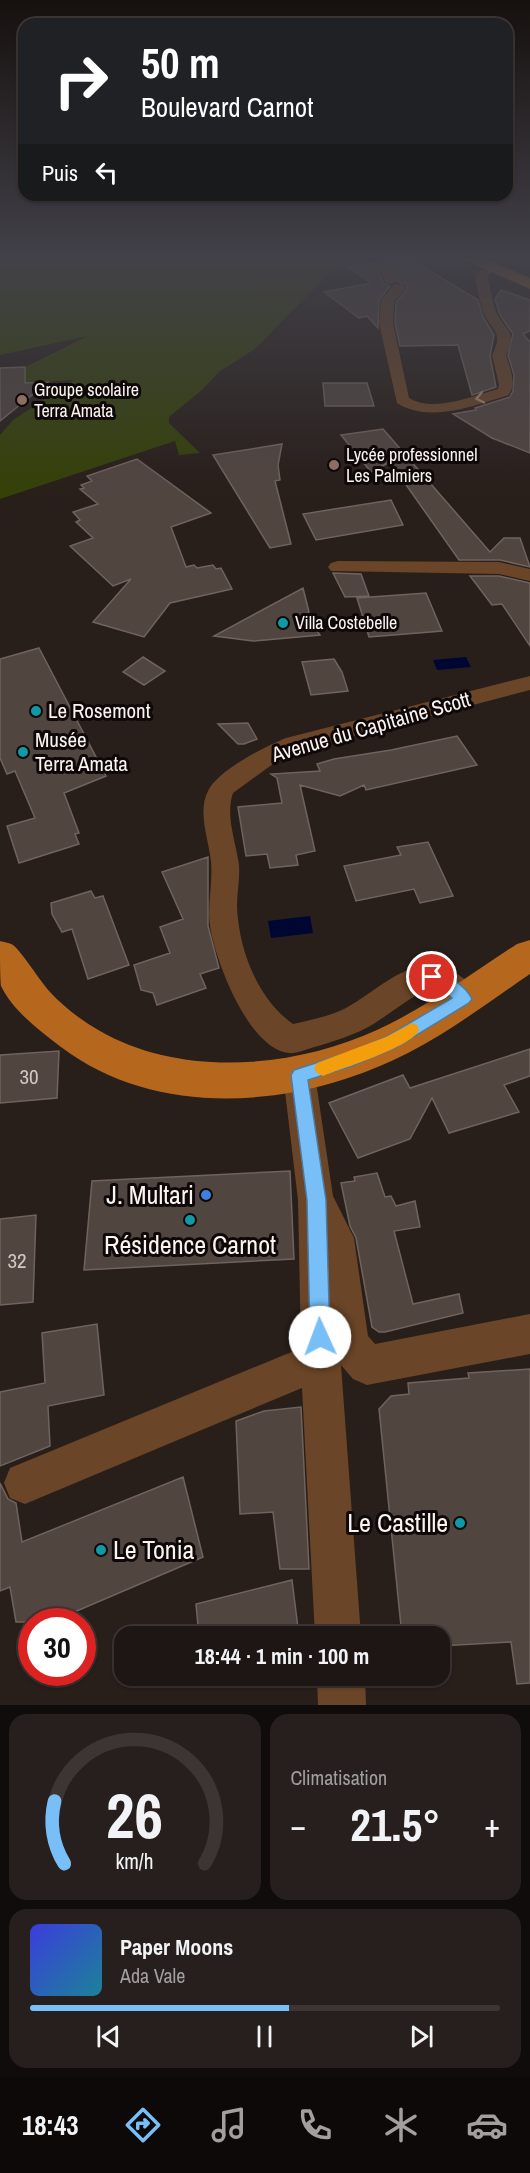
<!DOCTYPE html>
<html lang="fr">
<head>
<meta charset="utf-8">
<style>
  :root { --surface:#1e1614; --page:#261f1d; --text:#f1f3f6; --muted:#a19fa0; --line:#3c3534; --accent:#78bff8 }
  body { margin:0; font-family:"Archivo Narrow",sans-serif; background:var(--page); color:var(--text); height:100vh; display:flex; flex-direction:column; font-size:22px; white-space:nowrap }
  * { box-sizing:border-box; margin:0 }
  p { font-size:20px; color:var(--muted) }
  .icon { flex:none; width:33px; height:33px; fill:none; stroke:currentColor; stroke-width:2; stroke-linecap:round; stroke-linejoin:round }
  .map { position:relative; height:1705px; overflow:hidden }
  .drawer { display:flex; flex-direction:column; gap:9px; padding:9px; background:#100c0b; flex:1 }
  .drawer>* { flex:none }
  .hud { position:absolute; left:18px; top:18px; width:495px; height:183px; border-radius:18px; box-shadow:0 2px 4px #0004,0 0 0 2px var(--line); background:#202124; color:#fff; overflow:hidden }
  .speed { position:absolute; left:18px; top:1608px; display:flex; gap:12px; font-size:30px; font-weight:700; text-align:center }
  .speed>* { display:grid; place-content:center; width:78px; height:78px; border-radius:50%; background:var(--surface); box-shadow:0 2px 4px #0004,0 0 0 2px var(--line); line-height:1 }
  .speed .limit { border:9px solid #d22; background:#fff; color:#111 }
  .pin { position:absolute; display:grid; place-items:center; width:51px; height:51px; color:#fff; margin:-26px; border:3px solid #fff; border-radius:50%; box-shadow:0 2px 6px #0007 }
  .me { position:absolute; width:66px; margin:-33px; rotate:358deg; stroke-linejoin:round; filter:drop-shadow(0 0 4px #0008) }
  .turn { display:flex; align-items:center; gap:21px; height:126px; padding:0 24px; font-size:27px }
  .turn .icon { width:78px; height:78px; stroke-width:2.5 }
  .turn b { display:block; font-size:42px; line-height:51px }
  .then { display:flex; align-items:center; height:57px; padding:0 24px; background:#0003; gap:12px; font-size:22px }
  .big { font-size:45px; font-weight:700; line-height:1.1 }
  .drawer .card { flex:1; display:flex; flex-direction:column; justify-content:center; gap:9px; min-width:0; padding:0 21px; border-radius:18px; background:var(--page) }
  .drawer .dial { align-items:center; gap:0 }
  .dial svg { height:156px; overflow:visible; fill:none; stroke:var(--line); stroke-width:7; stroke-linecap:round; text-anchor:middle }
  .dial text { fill:var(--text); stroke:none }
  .song { display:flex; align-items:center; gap:18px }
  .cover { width:72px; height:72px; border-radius:9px; background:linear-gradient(135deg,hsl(240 70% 55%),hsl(190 70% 35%)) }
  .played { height:6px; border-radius:3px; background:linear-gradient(90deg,var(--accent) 55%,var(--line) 55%) }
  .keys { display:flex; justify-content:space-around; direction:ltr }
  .heat { display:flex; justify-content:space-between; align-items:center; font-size:33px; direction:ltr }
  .drawer .tiles { flex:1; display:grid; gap:9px; grid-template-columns:1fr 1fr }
  .card:last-child { grid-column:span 2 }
  .trip { position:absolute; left:114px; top:1626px; width:336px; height:60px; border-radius:18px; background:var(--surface); box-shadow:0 2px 4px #0004,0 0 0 2px var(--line); font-weight:700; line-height:60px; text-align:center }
  .tabs { display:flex; height:96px; justify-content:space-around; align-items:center; background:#0c0908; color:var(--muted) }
  .tabs .icon { width:42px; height:42px }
  .tabs .active { color:var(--accent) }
  .tabs b { font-size:27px; color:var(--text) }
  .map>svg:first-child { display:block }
  .green { fill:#344107 }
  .water { fill:#000632 }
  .building { fill:#514540; stroke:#70635e; stroke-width:1.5 }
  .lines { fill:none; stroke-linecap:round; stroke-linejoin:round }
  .minor-tunnel { stroke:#483e3a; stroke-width:14; stroke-dasharray:14 7; stroke-linecap:butt }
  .minor { fill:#6b4527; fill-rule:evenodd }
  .major { fill:#b5671d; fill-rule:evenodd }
  .oneway { stroke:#a58b77 }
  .route { fill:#78bff8; stroke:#4e7ca1; stroke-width:1.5 }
  .slow { fill:#f59e0b }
  .education-dot { fill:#8d6e63; stroke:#0e0908; stroke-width:2 }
  .culture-dot { fill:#0f9aa8; stroke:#0e0908; stroke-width:2 }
  .shop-dot { fill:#3f7fe0; stroke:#0e0908; stroke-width:2 }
  .labels { text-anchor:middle; stroke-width:6; stroke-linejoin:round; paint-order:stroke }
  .far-poi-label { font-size:18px; fill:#fbf3f0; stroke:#0e0908; text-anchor:start }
  .poi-label { font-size:21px; fill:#fbf3f0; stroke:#0e0908; text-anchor:start }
  .street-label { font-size:21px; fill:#fbf3f0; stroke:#0e0908 }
  .near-number-label { font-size:21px; fill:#d0c8c4 }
  .near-poi-label { font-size:26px; fill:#fbf3f0; stroke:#0e0908; text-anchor:end }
</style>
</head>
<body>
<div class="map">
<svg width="530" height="1705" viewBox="0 0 530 1705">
  <rect width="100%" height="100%" fill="#281e1a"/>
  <path class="green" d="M0 256H335V258L342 260 255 349 219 372 202 390 169 417V423L200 453 179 455 175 441 0 499V435L13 420 74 380 25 383V367L88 336 0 355Z"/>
  <path class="water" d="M466 657 471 667 437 670 433 660Z
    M310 916 313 933 271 938 268 921Z"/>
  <path class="building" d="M407 257 478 300 483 317 494 335 490 356 496 387 472 395 458 345 400 346 395 323 396 302 408 289 405 283 398 282 389 263 383 262 376 267 384 284 390 286 379 300 378 328 367 316 359 318 324 292 371 283 348 267Z
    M501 290 530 300V331L523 334 530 342V453L492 438 453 414 476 410 475 408 510 397 513 391 514 375 508 355 513 334 500 315 495 299Z
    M25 367V383L48 382 0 421V368Z
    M323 383H367L374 406H325Z
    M383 429 490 552 504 538H520L530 567 500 560H459L390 462 371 472 341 435Z
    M282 444 278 465 280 480 275 481 291 544 270 548 213 455Z
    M137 459 211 513 171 527 186 567 194 565 197 568 213 565 216 569 221 568 232 589 170 603 144 637 93 622 131 579 113 586 70 546 93 538 76 522 80 520 73 512 98 504 80 489 84 488 81 485 92 481 87 476Z
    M391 500 403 525 316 540 303 514Z
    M333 573 361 574 369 596 345 597Z
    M470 576H499L530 583V646L502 604 492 605Z
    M303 588 309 612 306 614 320 635 253 641 214 636Z
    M426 593 442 631 369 637 357 598Z
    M39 648 106 776 64 793 79 833 75 834 79 844 19 863 7 826 35 818 15 771 7 774 0 758V659Z
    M143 657 165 671 144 685 123 672Z
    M334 659 342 672 348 691 311 695 302 662Z
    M248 723 257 739 244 744H238L218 724Z
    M457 736 477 765 366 790 364 785 340 796 300 785 315 851 296 855 298 865 270 868 267 854 246 856 238 807 282 803 277 778 271 774 320 771 317 764 334 759 391 750Z
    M428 842 453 896 420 903 414 889 356 901 344 866 401 855 397 847Z
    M208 857V926L219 968 200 974 206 988 157 1005 153 993 141 990 134 965 170 953 160 927 183 919 162 872Z
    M91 891 95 898 103 896 129 965 88 979 72 929 62 932 52 914 51 903Z
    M530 1049V1076L504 1085 519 1112 449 1133 432 1098 410 1139 358 1158 329 1103 403 1075 410 1088Z
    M59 1051 57 1098 0 1103V1055Z
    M290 1171 294 1259 84 1270 92 1181Z
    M377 1173 385 1197 391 1196 396 1206 415 1201 420 1227 394 1231 413 1304 459 1294 463 1313 385 1332H379L372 1327 356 1238 350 1226 341 1183 355 1181 354 1177Z
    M36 1215 33 1302 0 1305V1219Z
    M97 1324 104 1395 48 1406 50 1446 0 1466V1392L45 1383 42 1333Z
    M530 1369V1683L517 1684 511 1642 440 1646V1636H402L379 1409 391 1396 409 1394 408 1383 469 1378 468 1373Z
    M301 1407 309 1569H280L273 1512 240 1514 236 1421 264 1411Z
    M183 1477 203 1557 51 1622H16L10 1587 0 1591V1483L8 1499 16 1503 22 1542Z
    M292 1580 299 1636H199L196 1604Z"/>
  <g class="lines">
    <path class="minor-tunnel" d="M376 262 384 268"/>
    <path class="minor" d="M491 263 497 267 487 276C490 287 492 298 495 309 503 331 519 328 506 355 510 369 517 382 509 395 475 405 430 424 397 403L379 323 381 300 395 284H403L406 289 394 301 393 323 409 398C434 413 473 396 498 389L499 385 492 355C506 328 488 331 482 308 479 297 477 286 475 275Z
      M384 264 388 265 396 280 394 283 390 284 386 283 378 268Z
      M338 561 499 562 530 569V581L499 574 331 571 328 567 331 563Z
      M530 676V690L302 750 273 764 233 793C225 816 236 842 239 865 240 879 237 893 237 907 239 950 257 998 293 1024 311 1020 330 1016 346 1008 379 990 409 954 450 970 463 976 473 986 479 998L475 1007C453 1015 449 1001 433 991H424C406 1000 391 1013 375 1023 356 1035 332 1042 311 1048 305 1050 295 1054 289 1053 249 1050 215 960 210 926 207 905 213 884 211 862 209 840 197 812 208 791 218 770 264 747 286 738Z
      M299 1060 311 1064 315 1075 333 1196 354 1238 368 1336 375 1344 530 1314V1354L367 1385 353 1379 341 1365 361 1636H315L302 1388 25 1504 10 1498 4 1483 10 1468 301 1348 298 1200 283 1075 287 1064Z
      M317 1676H365L366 1705H318Z"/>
    <path class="major" d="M460 256H479L530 278V289L462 259Z
      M530 940V974C490 1001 451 1031 408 1053 303 1107 160 1122 61 1047 40 1031 13 1011 1 986 0 977 0 952 0 941 4 942 10 943 13 945 22 952 40 981 50 992 64 1007 82 1021 100 1031 182 1078 294 1068 377 1030 427 1007 472 973 517 944Z"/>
  </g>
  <defs><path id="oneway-chevron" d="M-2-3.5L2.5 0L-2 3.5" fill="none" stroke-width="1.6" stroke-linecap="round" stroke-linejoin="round" transform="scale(1.5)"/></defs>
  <use class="oneway" href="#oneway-chevron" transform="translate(480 398) rotate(168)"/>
  <linearGradient id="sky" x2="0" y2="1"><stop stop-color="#16100e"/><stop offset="0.52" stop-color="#424149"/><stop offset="1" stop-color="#424149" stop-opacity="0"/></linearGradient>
  <rect width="530" height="494" fill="url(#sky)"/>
  <path class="route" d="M432 971C447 976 464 983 472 999L469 1003 397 1047 352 1066 308 1080 326 1200 330 1337 327 1344 320 1347 313 1344 310 1337 307 1200 291 1075 294 1070 350 1052 386 1037 452 998 440 987 427 982 424 977 427 973Z"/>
  <path class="slow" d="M412 1023 417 1025 419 1030C412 1047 342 1068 323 1076L317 1073 314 1068 317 1063 386 1037Z"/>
  <g class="education-dot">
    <circle cx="22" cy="400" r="6"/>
    <circle cx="334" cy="465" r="6"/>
  </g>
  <g class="culture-dot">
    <circle cx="283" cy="623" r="6"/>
    <circle cx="36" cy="711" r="6"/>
    <circle cx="23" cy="752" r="6"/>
    <circle cx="190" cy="1220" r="6"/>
    <circle cx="460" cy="1523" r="6"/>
    <circle cx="101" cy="1550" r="6"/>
  </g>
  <circle class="shop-dot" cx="206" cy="1195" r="6"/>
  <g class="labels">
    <g class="far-poi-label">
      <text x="34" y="396">Groupe scolaire<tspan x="34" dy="21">Terra Amata</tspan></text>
      <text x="346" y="461">Lycée professionnel<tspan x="346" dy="21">Les Palmiers</tspan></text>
      <text x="295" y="629">Villa Costebelle</text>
    </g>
    <g class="poi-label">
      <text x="48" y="718">Le Rosemont</text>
      <text x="35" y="747">Musée<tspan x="35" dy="24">Terra Amata</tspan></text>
    </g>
    <g class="street-label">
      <text transform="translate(371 727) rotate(-16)" y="7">Avenue du Capitaine Scott</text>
    </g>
    <g class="near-number-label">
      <text x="29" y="1084">30</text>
      <text x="17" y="1268">32</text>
    </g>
    <g class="near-poi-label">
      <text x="194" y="1204">J. Multari</text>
      <text x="190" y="1254" text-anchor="middle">Résidence Carnot</text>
      <text x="448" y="1532">Le Castille</text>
      <text x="113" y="1559" text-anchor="start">Le Tonia</text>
    </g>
  </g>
</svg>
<div class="speed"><div class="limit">30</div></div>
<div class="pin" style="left:432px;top:977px;background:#d93025"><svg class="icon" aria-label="arrive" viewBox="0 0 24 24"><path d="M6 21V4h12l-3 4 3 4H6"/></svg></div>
<svg class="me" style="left:320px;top:1337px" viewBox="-20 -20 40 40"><circle r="19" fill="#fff"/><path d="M0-13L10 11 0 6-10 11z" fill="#78bff8"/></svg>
<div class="trip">18:44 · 1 min · 100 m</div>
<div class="hud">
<div class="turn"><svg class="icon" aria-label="right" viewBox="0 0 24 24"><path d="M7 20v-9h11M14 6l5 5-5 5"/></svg><div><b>50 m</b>Boulevard Carnot</div></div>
<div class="then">Puis<svg class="icon" aria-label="left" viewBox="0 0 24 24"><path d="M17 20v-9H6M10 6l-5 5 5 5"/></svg></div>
</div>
</div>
<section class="drawer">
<div class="tiles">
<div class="card dial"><svg viewBox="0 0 100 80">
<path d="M14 69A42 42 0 1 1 86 69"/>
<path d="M14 69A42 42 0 0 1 9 37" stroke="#78bff8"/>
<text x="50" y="56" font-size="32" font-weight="700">26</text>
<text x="50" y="72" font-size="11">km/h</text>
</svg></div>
<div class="card"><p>Climatisation</p>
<div class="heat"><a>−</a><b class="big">21.5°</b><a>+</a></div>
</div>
<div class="card">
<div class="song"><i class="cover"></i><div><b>Paper Moons</b><p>Ada Vale</p></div></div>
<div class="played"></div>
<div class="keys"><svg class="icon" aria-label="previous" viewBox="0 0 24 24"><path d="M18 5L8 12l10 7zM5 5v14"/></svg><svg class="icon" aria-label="pause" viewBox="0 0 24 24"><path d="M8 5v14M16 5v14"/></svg><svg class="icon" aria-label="next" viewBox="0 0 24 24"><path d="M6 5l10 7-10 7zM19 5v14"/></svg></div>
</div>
</div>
</section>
<nav class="tabs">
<b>18:43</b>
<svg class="icon active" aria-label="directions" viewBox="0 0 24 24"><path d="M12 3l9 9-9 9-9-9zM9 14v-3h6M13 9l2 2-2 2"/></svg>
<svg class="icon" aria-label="music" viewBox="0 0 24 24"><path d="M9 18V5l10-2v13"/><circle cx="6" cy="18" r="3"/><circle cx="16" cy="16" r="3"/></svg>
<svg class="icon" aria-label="phone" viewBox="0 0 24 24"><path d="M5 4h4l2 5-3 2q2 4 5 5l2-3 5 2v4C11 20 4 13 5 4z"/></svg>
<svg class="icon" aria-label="climate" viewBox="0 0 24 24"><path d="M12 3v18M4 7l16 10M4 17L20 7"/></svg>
<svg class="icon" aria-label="car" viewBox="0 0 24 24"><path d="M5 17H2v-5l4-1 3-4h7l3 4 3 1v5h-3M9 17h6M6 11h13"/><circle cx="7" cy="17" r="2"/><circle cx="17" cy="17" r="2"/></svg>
</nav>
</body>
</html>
